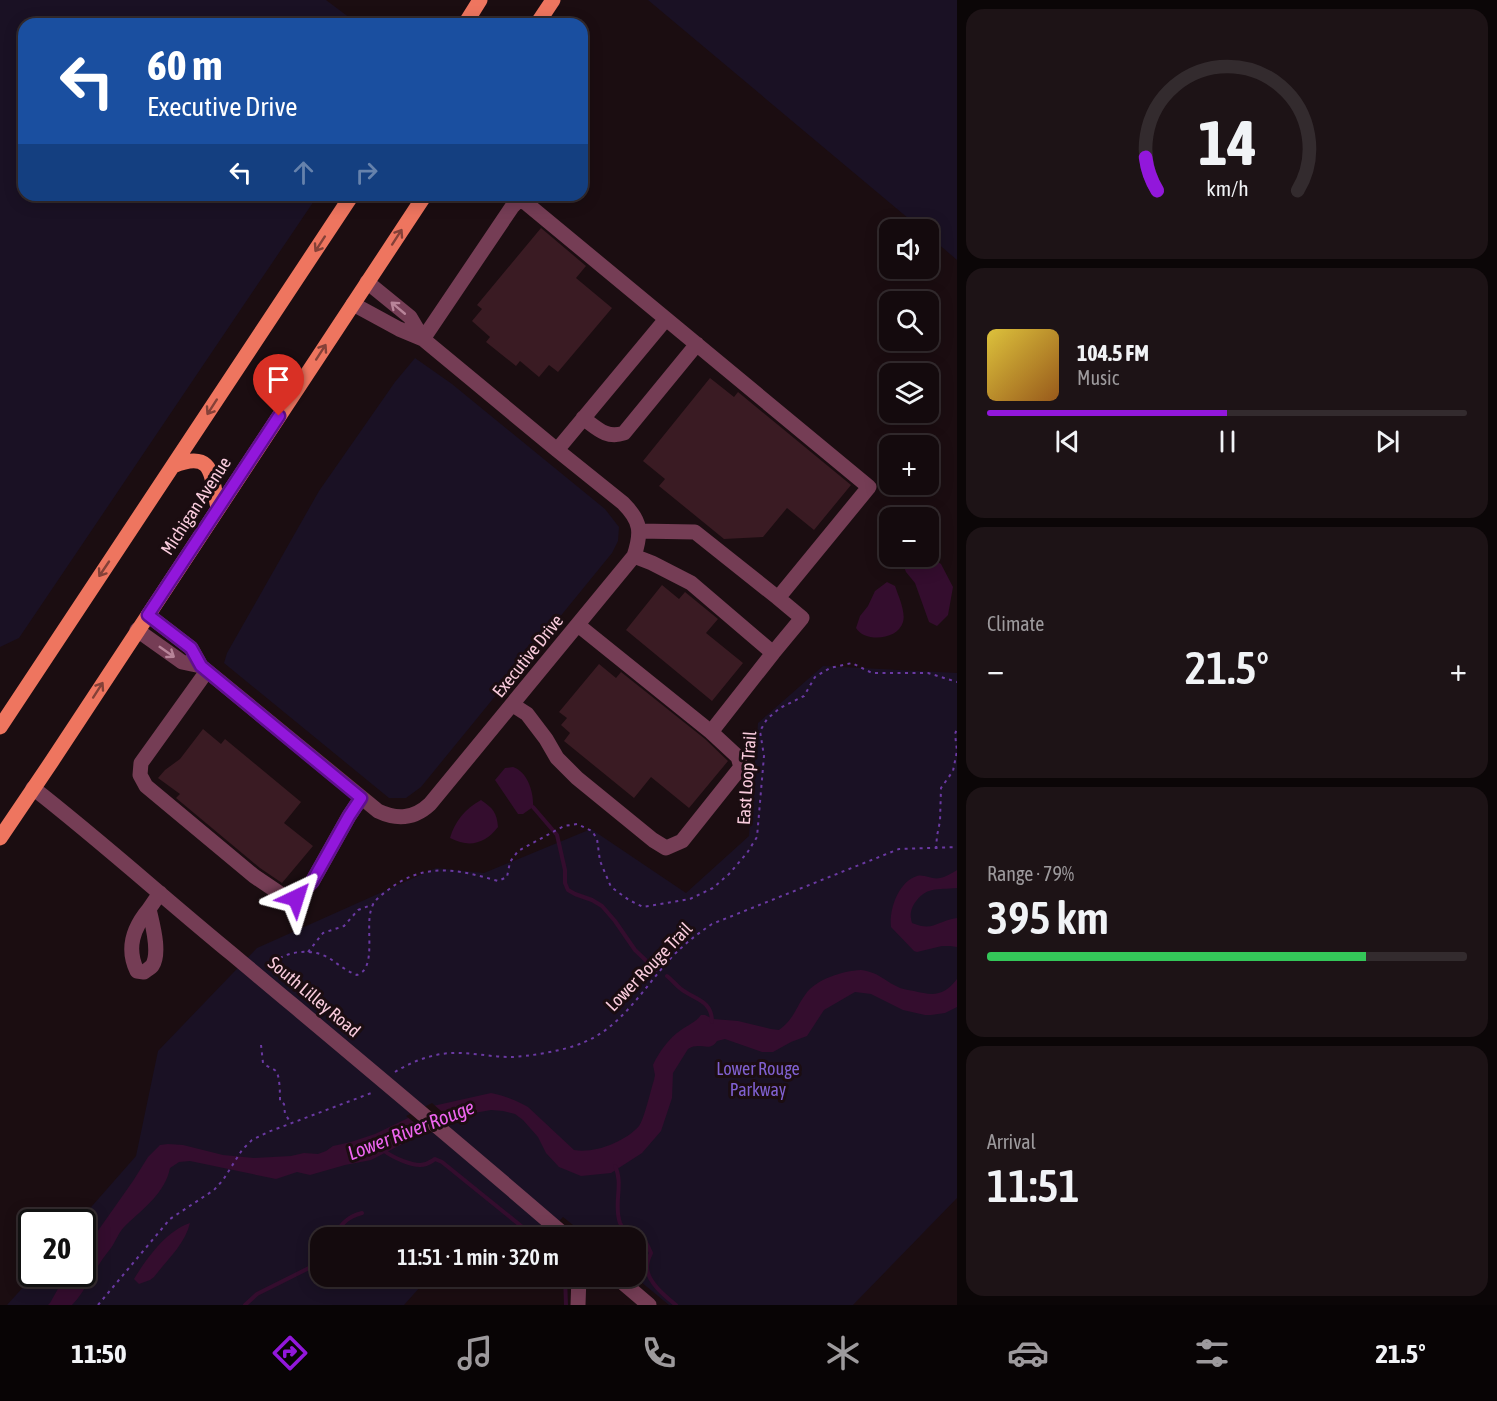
<!DOCTYPE html>
<html lang="en">
<head>
<meta charset="utf-8">
<style>
  :root { --surface:#140a0d; --page:#1d1316; --text:#f1f3f6; --muted:#9d9a9d; --line:#332b2e; --accent:#9217db }
  body { margin:0; font-family:"Asap Condensed",sans-serif; background:var(--page); color:var(--text); height:100vh; display:flex; flex-direction:column; font-size:22px; white-space:nowrap }
  * { box-sizing:border-box; margin:0 }
  p { font-size:20px; color:var(--muted) }
  .icon { flex:none; width:33px; height:33px; fill:none; stroke:currentColor; stroke-width:2; stroke-linecap:round; stroke-linejoin:round }
  .map { position:relative; flex:1; overflow:hidden }
  .sheet { display:flex; flex-direction:column; gap:9px; padding:9px; background:#0b0607; width:540px }
  .sheet>* { flex:none }
  .banner { position:absolute; left:18px; top:18px; width:570px; height:183px; border-radius:18px; box-shadow:0 3px 15px #0003,0 0 0 2px var(--line); background:#1a4fa0; color:#fff; overflow:hidden }
  .controls { position:absolute; left:879px; top:219px; display:grid; gap:12px }
  .controls a { display:grid; place-items:center; width:60px; height:60px; border-radius:12px; background:var(--surface); box-shadow:0 3px 15px #0003,0 0 0 2px var(--line); font-size:30px }
  .speed { position:absolute; left:18px; top:1209px; display:flex; gap:12px; font-size:30px; font-weight:700; text-align:center }
  .speed>* { display:grid; place-content:center; width:78px; height:78px; border-radius:50%; background:var(--surface); box-shadow:0 3px 15px #0003,0 0 0 2px var(--line); line-height:1 }
  .speed .limit { border:3px solid #111; border-radius:9px; background:#fff; color:#111 }
  .pin { position:absolute; display:grid; place-items:center; width:51px; height:51px; color:#fff; margin:-62px -26px; border-radius:50% 50% 50% 0; rotate:-45deg; box-shadow:0 0 6px #0007 }
  .pin .icon { rotate:45deg }
  .me { position:absolute; width:66px; margin:-33px; rotate:41deg; stroke-linejoin:round; filter:drop-shadow(0 0 4px #0008) }
  .turn { display:flex; align-items:center; gap:21px; height:126px; padding:0 30px; font-size:27px }
  .turn .icon { width:78px; height:78px; stroke-width:2.5 }
  .turn b { display:block; font-size:42px; line-height:51px }
  .lanes { display:flex; align-items:center; height:57px; padding:0 30px; background:#0003; justify-content:center; gap:30px; direction:ltr }
  .lanes .off { opacity:.35 }
  .big { font-size:45px; font-weight:600; line-height:1.1 }
  .sheet .card { flex:1; display:flex; flex-direction:column; justify-content:center; gap:9px; min-width:0; padding:0 21px; border-radius:18px; background:var(--page) }
  .sheet .dial { align-items:center; gap:0 }
  .dial svg { height:156px; overflow:visible; fill:none; stroke:var(--line); stroke-width:7; stroke-linecap:round; text-anchor:middle }
  .dial text { fill:var(--text); stroke:none }
  .song { display:flex; align-items:center; gap:18px }
  .cover { width:72px; height:72px; border-radius:9px; background:linear-gradient(135deg,hsl(50 70% 55%),hsl(30 70% 35%)) }
  .played { height:6px; border-radius:3px; background:linear-gradient(90deg,var(--accent) 50%,var(--line) 50%) }
  .keys { display:flex; justify-content:space-around; direction:ltr }
  .heat { display:flex; justify-content:space-between; align-items:center; font-size:33px; direction:ltr }
  .charge { height:9px; border-radius:4px; background:linear-gradient(90deg,#34c759 79%,var(--line) 0) }
  .trip { position:absolute; left:310px; top:1227px; width:336px; height:60px; border-radius:18px; background:var(--surface); box-shadow:0 3px 15px #0003,0 0 0 2px var(--line); font-weight:600; line-height:60px; text-align:center }
  .tab-bar { display:flex; height:96px; justify-content:space-around; align-items:center; background:#080405; color:var(--muted) }
  .tab-bar .icon { width:42px; height:42px }
  .tab-bar .on { color:var(--accent) }
  .tab-bar b { font-size:27px; color:var(--text) }
  main { display:flex; flex:1; min-height:0 }
  .map>svg:first-child { display:block }
  .green { fill:#1a1124 }
  .water { fill:#340d2e }
  .pier { fill:#1b0d11 }
  .lines { fill:none; stroke-linecap:round; stroke-linejoin:round }
  .stream { stroke:#340d2e; stroke-width:4 }
  .building { fill:#3a1b23 }
  .path { stroke:#6a39a2; stroke-width:2; stroke-dasharray:3 4.5; stroke-linecap:butt }
  .minor { stroke:#753d55; stroke-width:15 }
  .major { stroke:#ee755f; stroke-width:15 }
  .oneway { stroke:#844138 }
  .oneway2 { stroke:#b88499 }
  .route-casing { stroke:#5f0f8e; stroke-width:15 }
  .route { stroke:#9217db; stroke-width:10 }
  .labels { text-anchor:middle; stroke-width:6; stroke-linejoin:round; paint-order:stroke }
  .street-label { font-size:18px; fill:#faccdd; stroke:#1b0d11 }
  .park-label { font-size:18px; fill:#8061d1; stroke:#1b0d11 }
  .water-label { font-size:20px; font-style:italic; fill:#ee65ef; stroke:#1b0d11 }
</style>
</head>
<body>
<main>
<div class="map">
<svg width="957" height="1305" viewBox="0 0 957 1305">
  <rect width="100%" height="100%" fill="#1b0d11"/>
  <path class="green" d="M0 0H326L358 24H24V195H318L19 638 0 647Z
    M648 0H957V260L929 236 928 230 921 229Z
    M415 358 452 384 605 509 619 527 618 541 612 553 421 787 406 798H389L224 663 227 653 319 491 395 382Z
    M823 666 957 673V1198L853 1305H669L635 1277 636 1276V1238L588 1237 563 1217 544 1237H483L449 1229 445 1237 321 1238V1276L429 1277 404 1305H7L35 1274H82V1222H78L136 1156 158 1051 257 948 436 868 484 873 591 829 686 893 749 836 758 723Z"/>
  <path class="water" d="M928 556H929L941 564 953 587 948 615 937 626 929 622 915 583 906 572 902 562 904 557Z
    M887 582 895 586C898 595 906 612 903 622 898 640 865 643 856 628L860 616 868 606 875 591Z
    M513 767C528 772 534 793 533 807L523 814H518L495 780 505 768Z
    M481 800C493 808 497 813 498 827 485 844 469 848 450 838 455 821 465 809 481 800Z
    M957 870V888C937 890 926 886 914 904 910 911 910 916 912 923 934 932 936 921 957 918V947L950 946H942L917 952 914 951 891 927C889 910 898 882 917 876 925 874 932 880 940 878 946 877 952 873 957 870Z
    M861 970C880 973 880 978 896 986 901 989 908 990 914 991 934 996 944 996 957 979V1007L945 1013 931 1015H925L903 1010 871 994 855 992 824 1010 807 1036 791 1042 773 1052H762L725 1039 717 1041C710 1053 700 1041 688 1049L673 1073 672 1098 661 1131 642 1153 611 1173 581 1176 559 1167 546 1153 538 1137 523 1120 515 1114 503 1111 491 1110 463 1115 417 1135 412 1139 371 1160 345 1165 310 1175 297 1172 276 1179 190 1161 179 1162 170 1168C165 1193 144 1208 126 1225 119 1231 116 1241 111 1248 107 1253 103 1258 100 1263 90 1277 84 1293 72 1305H48L50 1303 59 1287 71 1274H82L83 1252 133 1181 148 1157 160 1145 168 1144 183 1145 223 1155 254 1158 291 1156 304 1153 318 1154 326 1151 333 1146 351 1142 375 1134 433 1106 491 1093C503 1095 517 1101 528 1107L574 1150C595 1154 626 1141 639 1126 644 1120 651 1089 654 1080L655 1075 653 1065C659 1052 669 1038 681 1030 688 1025 696 1022 701 1015H705L713 1019 738 1021 771 1029 779 1030C794 1019 795 1009 805 995 816 979 842 971 861 970Z
    M190 1223C185 1244 167 1260 154 1277L150 1280 139 1284 134 1279C147 1258 166 1231 190 1223Z"/>
  <path class="pier" d="M432 1103 455 1123 428 1134 406 1116Z"/>
  <g class="lines">
    <path class="stream" d="M533 807 557 835 565 870V883L568 890 575 894 592 900 602 906 615 921 635 950 656 970
      M667 976C672 980 676 985 681 989 695 1000 712 1000 712 1022
      M383 1150C392 1157 414 1168 426 1164 429 1163 432 1161 435 1159L442 1162 536 1238
      M615 1166C624 1184 613 1204 620 1223 625 1235 635 1234 644 1240 647 1243 649 1249 651 1253 649 1257 647 1262 647 1267 647 1282 666 1297 676 1305
      M332 1238C341 1225 346 1217 362 1213
      M565 1276 566 1305
      M245 1305 257 1294 309 1268 321 1253"/>
  </g>
  <path class="building" d="M541 228 586 266 576 278 612 308 558 372 549 365 539 377 520 361 516 366 486 342 490 337 472 321 482 309 477 305Z
    M710 378 734 397 738 392 851 485 814 530 787 508 763 537 724 539 659 486 665 479 643 461Z
    M662 585 679 599 685 592 718 619 706 633 743 663 712 701 626 630Z
    M599 664 616 678 621 672 705 739 728 761 689 808 651 777 634 798 564 741 570 733 561 725 567 718 559 712Z
    M203 729 221 744 225 739 301 802 284 823 313 846 282 883 260 868 176 798 180 794 158 778 165 770 180 759Z"/>
  <g class="lines">
    <path class="path" d="M936 849 937 836 940 821 941 788 953 771 957 751 955 734 957 729
      M308 952 323 933 344 926 358 910 374 904
      M268 967C283 951 310 947 329 958 338 964 346 971 357 975 358 975 364 971 364 970 374 957 366 926 371 910 373 901 380 896 388 890 424 862 457 869 498 881L507 877 510 862 518 851 564 826 577 824 592 831 597 839 600 861 611 887 629 900 643 907 690 899 713 888 729 874 747 853 757 837 764 756 760 731 767 719 780 708 804 696 815 677 830 668 852 663 872 673H928L957 682
      M261 1045 263 1063C267 1067 273 1068 276 1071 280 1076 280 1095 280 1101L284 1104 285 1114 291 1123
      M395 1072C411 1062 431 1054 451 1053 470 1052 490 1057 510 1057 527 1057 567 1050 582 1043 621 1028 643 989 670 959 684 944 696 935 712 924L899 849 957 847
      M98 1305 170 1219 214 1190 223 1180 242 1150 252 1140 268 1132 374 1092"/>
    <path class="minor" d="M367 282 410 317 423 339
      M423 339 512 207 517 202 522 201 526 203 869 487 778 598 695 532 639 531
      M583 418C597 428 606 439 624 433L697 344
      M557 450 666 319
      M148 615 191 648 201 666 378 811C397 820 414 819 430 804L634 556C642 532 641 521 623 503L557 450 423 339 399 329 353 304
      M578 625 711 732
      M137 630 182 662 201 666
      M773 653 802 618 778 598
      M207 671 141 763 140 775 146 786 254 876 288 899 296 898 312 882 349 816 361 798
      M513 705 527 714 546 739 557 758 577 778 653 840 666 848 682 841 741 767 738 757 711 732 773 653 691 583 652 563 634 556
      M33 788C101 841 165 899 232 954 344 1048 457 1142 568 1238
      M149 909C133 928 126 948 137 971L144 972C147 970 150 968 152 966 161 953 152 923 149 909L160 893
      M615 1276 649 1305
      M578 1305 579 1276"/>
    <path class="major" d="M465 24 480 0
      M537 24 553 0
      M173 466C215 449 211 477 218 508
      M0 727 352 195
      M0 838 52 761 425 195"/>
  </g>
  <defs><path id="oneway-shaft" d="M-6 0H5M1.5-3L5.5 0L1.5 3" fill="none" stroke-width="1.6" stroke-linecap="round" stroke-linejoin="round" transform="scale(1.5)"/></defs>
  <g class="oneway">
    <use href="#oneway-shaft" transform="translate(397 237) rotate(-57)"/>
    <use href="#oneway-shaft" transform="translate(320 244) rotate(123)"/>
    <use href="#oneway-shaft" transform="translate(321 352) rotate(-57)"/>
    <use href="#oneway-shaft" transform="translate(212 407) rotate(123)"/>
    <use href="#oneway-shaft" transform="translate(104 569) rotate(124)"/>
    <use href="#oneway-shaft" transform="translate(98 690) rotate(-57)"/>
  </g>
  <g class="oneway2">
    <use href="#oneway-shaft" transform="translate(398 308) rotate(-140)"/>
    <use href="#oneway-shaft" transform="translate(167 652) rotate(35)"/>
  </g>
  <g class="lines">
    <defs>
      <path id="route" d="M279 416 148 615 191 648 201 666 361 798 349 816 312 882 296 898"/>
    </defs>
    <use href="#route" class="route-casing"/>
    <use href="#route" class="route"/>
  </g>
  <g class="labels">
    <g class="street-label">
      <text transform="translate(196 506) rotate(-57)" y="6">Michigan Avenue</text>
      <text transform="translate(528 656) rotate(-51)" y="6">Executive Drive</text>
      <text transform="translate(747 778) rotate(-86)" y="6">East Loop Trail</text>
      <text transform="translate(649 967) rotate(-46)" y="6">Lower Rouge Trail</text>
      <text transform="translate(314 997) rotate(40)" y="6">South Lilley Road</text>
    </g>
    <g class="park-label">
      <text x="758" y="1075">Lower Rouge<tspan x="758" dy="21">Parkway</tspan></text>
    </g>
    <g class="water-label">
      <text transform="translate(411 1130) rotate(-21)" y="7">Lower River Rouge</text>
    </g>
  </g>
</svg>
<div class="controls">
<a><svg class="icon" aria-label="sound" viewBox="0 0 24 24"><path d="M4 9h4l5-4v14l-5-4H4zM17 9q2 3 0 6"/></svg></a>
<a><svg class="icon" aria-label="search" viewBox="0 0 24 24"><circle cx="10" cy="10" r="6"/><path d="M15 15l6 6"/></svg></a>
<a><svg class="icon" aria-label="layers" viewBox="0 0 24 24"><path d="M12 4l9 5-9 5-9-5zM3 14l9 5 9-5"/></svg></a>
<a>+</a>
<a>−</a>
</div>
<div class="speed"><div class="limit">20</div></div>
<div class="pin" style="left:279px;top:416px;background:#d93025"><svg class="icon" aria-label="arrive" viewBox="0 0 24 24"><path d="M6 21V4h12l-3 4 3 4H6"/></svg></div>
<svg class="me" style="left:296px;top:898px" viewBox="-20 -20 40 40"><path d="M0-17L14 15 0 8-14 15z" fill="#9217db" stroke="#fff" stroke-width="4"/></svg>
<div class="trip">11:51 · 1 min · 320 m</div>
<div class="banner">
<div class="turn"><svg class="icon" aria-label="left" viewBox="0 0 24 24"><path d="M17 20v-9H6M10 6l-5 5 5 5"/></svg><div><b>60 m</b>Executive Drive</div></div>
<div class="lanes"><svg class="icon" aria-label="left" viewBox="0 0 24 24"><path d="M17 20v-9H6M10 6l-5 5 5 5"/></svg><svg class="icon off" aria-label="ahead" viewBox="0 0 24 24"><path d="M12 20V5M6 11l6-6 6 6"/></svg><svg class="icon off" aria-label="right" viewBox="0 0 24 24"><path d="M7 20v-9h11M14 6l5 5-5 5"/></svg></div>
</div>
</div>
<section class="sheet">
<div class="card dial"><svg viewBox="0 0 100 80">
<path d="M14 69A42 42 0 1 1 86 69"/>
<path d="M14 69A42 42 0 0 1 8 52" stroke="#9217db"/>
<text x="50" y="56" font-size="32" font-weight="700">14</text>
<text x="50" y="72" font-size="11">km/h</text>
</svg></div>
<div class="card">
<div class="song"><i class="cover"></i><div><b>104.5 FM</b><p>Music</p></div></div>
<div class="played"></div>
<div class="keys"><svg class="icon" aria-label="previous" viewBox="0 0 24 24"><path d="M18 5L8 12l10 7zM5 5v14"/></svg><svg class="icon" aria-label="pause" viewBox="0 0 24 24"><path d="M8 5v14M16 5v14"/></svg><svg class="icon" aria-label="next" viewBox="0 0 24 24"><path d="M6 5l10 7-10 7zM19 5v14"/></svg></div>
</div>
<div class="card"><p>Climate</p>
<div class="heat"><a>−</a><b class="big">21.5°</b><a>+</a></div>
</div>
<div class="card"><p>Range · 79%</p><b class="big">395 km</b><div class="charge"></div></div>
<div class="card"><p>Arrival</p><b class="big">11:51</b></div>
</section>
</main>
<nav class="tab-bar">
<b>11:50</b>
<svg class="icon on" aria-label="directions" viewBox="0 0 24 24"><path d="M12 3l9 9-9 9-9-9zM9 14v-3h6M13 9l2 2-2 2"/></svg>
<svg class="icon" aria-label="music" viewBox="0 0 24 24"><path d="M9 18V5l10-2v13"/><circle cx="6" cy="18" r="3"/><circle cx="16" cy="16" r="3"/></svg>
<svg class="icon" aria-label="phone" viewBox="0 0 24 24"><path d="M5 4h4l2 5-3 2q2 4 5 5l2-3 5 2v4C11 20 4 13 5 4z"/></svg>
<svg class="icon" aria-label="climate" viewBox="0 0 24 24"><path d="M12 3v18M4 7l16 10M4 17L20 7"/></svg>
<svg class="icon" aria-label="car" viewBox="0 0 24 24"><path d="M5 17H2v-5l4-1 3-4h7l3 4 3 1v5h-3M9 17h6M6 11h13"/><circle cx="7" cy="17" r="2"/><circle cx="17" cy="17" r="2"/></svg>
<svg class="icon" aria-label="filters" viewBox="0 0 24 24"><path d="M4 7h16M4 17h16"/><circle cx="9" cy="7" r="2"/><circle cx="15" cy="17" r="2"/></svg>
<b>21.5°</b>
</nav>
</body>
</html>
